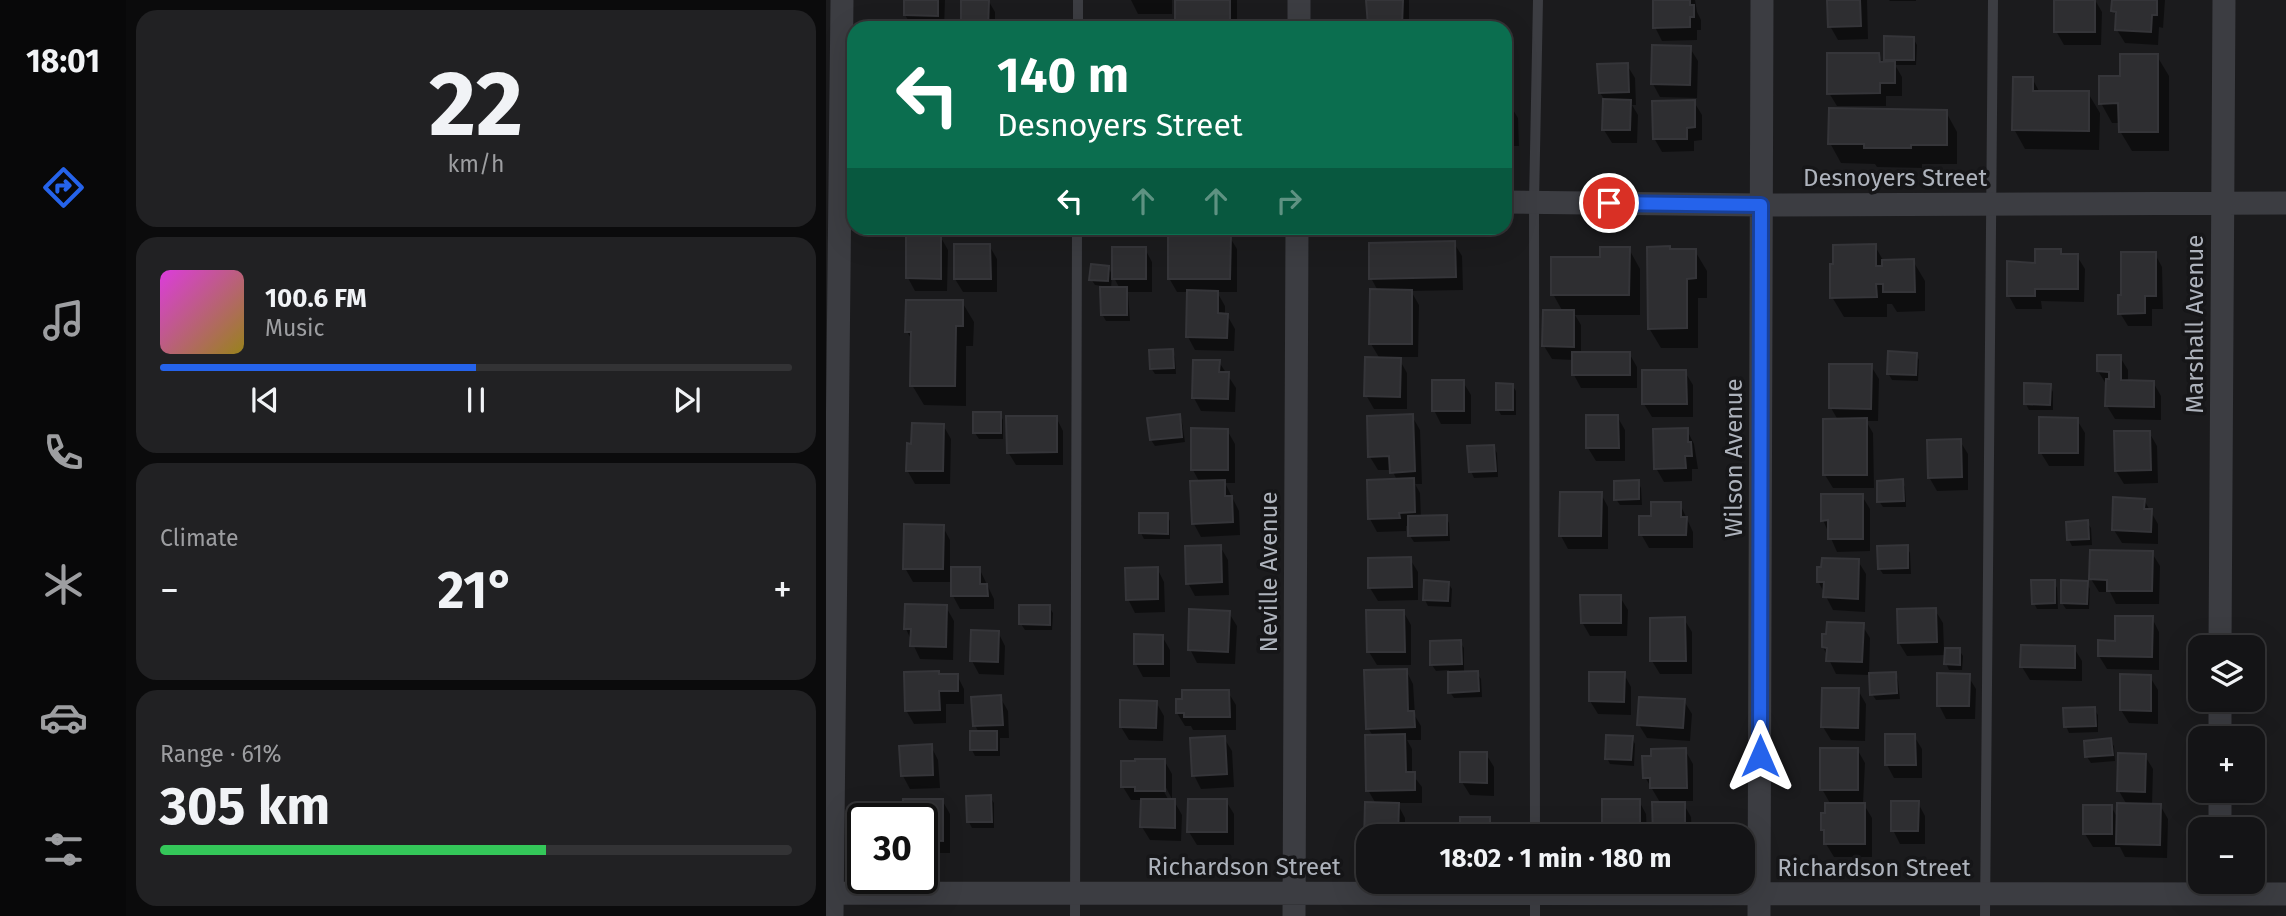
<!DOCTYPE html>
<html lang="en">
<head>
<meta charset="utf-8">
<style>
  :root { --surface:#141416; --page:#212123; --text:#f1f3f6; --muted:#9d9ea1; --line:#333335; --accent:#2563eb }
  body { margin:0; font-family:"Fira Sans",sans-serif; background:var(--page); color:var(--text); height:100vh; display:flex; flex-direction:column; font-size:26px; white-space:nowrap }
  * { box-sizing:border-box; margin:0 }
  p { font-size:23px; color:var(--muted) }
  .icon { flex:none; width:38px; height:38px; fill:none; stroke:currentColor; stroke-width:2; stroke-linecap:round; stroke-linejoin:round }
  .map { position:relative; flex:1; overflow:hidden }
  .details { display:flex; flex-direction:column; gap:10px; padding:10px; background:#0b0b0c; width:700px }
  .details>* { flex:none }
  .banner { position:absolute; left:21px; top:21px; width:665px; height:214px; border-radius:21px; box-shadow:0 7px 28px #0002,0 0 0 2px var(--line); background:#0b6e4f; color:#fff; overflow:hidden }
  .tools { position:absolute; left:1362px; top:635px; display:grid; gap:14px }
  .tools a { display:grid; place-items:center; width:77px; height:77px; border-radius:14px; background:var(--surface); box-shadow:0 7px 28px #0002,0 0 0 2px var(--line); font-size:35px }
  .speed { position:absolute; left:21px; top:803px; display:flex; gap:14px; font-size:35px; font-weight:700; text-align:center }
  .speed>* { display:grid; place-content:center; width:91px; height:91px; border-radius:50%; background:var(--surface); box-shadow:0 7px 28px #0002,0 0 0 2px var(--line); line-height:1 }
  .speed .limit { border:4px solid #111; border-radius:10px; background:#fff; color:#111 }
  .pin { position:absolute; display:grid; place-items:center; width:60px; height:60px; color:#fff; margin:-30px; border:4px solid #fff; border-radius:50%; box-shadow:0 2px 7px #0007 }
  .me { position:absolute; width:77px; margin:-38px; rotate:0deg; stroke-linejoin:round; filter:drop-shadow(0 0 5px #0008) }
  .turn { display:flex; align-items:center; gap:24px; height:147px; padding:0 35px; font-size:32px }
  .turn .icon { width:91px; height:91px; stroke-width:2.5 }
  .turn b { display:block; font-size:49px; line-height:60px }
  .lanes { display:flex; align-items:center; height:66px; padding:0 35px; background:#0003; justify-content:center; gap:35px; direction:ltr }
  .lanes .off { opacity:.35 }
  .big { font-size:52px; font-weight:700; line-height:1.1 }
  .details .card { flex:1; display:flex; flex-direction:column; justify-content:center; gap:10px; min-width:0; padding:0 24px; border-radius:21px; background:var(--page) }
  .details .dial { align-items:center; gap:0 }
  .dial b { font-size:91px; line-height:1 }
  .song { display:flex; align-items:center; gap:21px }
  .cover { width:84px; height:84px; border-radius:10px; background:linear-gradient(135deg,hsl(300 70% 55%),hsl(50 70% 35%)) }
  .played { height:7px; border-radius:4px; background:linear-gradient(90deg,var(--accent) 50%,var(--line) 50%) }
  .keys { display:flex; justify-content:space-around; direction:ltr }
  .heat { display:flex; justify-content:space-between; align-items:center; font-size:38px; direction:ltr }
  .charge { height:10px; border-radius:5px; background:linear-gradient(90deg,#34c759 61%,var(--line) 0) }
  .trip { position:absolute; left:530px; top:824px; width:399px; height:70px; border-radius:21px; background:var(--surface); box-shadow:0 7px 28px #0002,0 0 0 2px var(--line); font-weight:700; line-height:70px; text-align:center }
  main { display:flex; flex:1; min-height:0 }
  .tabs { display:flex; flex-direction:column; width:126px; justify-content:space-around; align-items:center; background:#080809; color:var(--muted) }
  .tabs .icon { width:49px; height:49px }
  .tabs .current { color:var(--accent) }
  .tabs b { font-size:32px; color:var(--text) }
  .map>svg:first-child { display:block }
  .shadow { fill:#0007; fill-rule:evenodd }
  .building { fill:#2e2e31; stroke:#353539; stroke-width:2 }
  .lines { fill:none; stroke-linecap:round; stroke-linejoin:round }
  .lane { stroke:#3c3d42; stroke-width:10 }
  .street { stroke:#3c3d42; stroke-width:23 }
  .route-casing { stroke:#184099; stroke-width:18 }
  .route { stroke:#2563eb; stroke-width:12 }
  .labels { text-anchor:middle; stroke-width:7; stroke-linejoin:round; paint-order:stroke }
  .street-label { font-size:24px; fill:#aeb3bc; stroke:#161618 }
</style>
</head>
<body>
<main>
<nav class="tabs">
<b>18:01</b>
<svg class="icon current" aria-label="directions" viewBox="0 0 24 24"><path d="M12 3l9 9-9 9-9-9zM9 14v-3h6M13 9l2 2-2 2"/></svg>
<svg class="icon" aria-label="music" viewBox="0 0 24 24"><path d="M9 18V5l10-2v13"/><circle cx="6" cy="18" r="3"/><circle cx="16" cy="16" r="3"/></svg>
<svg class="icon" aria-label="phone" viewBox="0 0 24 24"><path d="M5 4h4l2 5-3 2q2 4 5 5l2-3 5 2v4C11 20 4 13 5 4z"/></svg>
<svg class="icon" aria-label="climate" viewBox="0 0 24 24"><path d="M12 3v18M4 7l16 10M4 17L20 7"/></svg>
<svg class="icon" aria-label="car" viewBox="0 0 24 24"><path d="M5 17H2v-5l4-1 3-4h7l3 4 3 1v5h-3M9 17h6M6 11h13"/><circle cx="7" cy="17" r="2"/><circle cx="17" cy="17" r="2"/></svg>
<svg class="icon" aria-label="filters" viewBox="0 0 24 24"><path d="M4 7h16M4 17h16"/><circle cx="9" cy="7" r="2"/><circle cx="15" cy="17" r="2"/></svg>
</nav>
<section class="details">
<div class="card dial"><b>22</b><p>km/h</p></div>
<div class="card">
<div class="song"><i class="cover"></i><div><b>100.6 FM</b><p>Music</p></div></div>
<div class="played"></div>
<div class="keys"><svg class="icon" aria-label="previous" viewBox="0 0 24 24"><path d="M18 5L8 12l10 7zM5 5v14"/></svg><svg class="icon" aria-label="pause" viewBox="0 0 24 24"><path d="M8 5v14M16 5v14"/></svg><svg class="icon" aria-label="next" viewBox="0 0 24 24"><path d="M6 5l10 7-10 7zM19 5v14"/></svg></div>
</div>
<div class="card"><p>Climate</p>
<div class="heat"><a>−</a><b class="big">21°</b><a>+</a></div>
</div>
<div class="card"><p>Range · 61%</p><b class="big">305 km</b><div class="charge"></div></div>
</section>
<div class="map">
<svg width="1460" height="916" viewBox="0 0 1460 916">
  <rect width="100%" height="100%" fill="#1b1b1d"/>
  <path class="shadow" d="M79 0H119L118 28H87L79 15Z
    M137 0H162L169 12V28H138Z
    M305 0H346V14H312Z
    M350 0H411V28H354L351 22Z
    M542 0H583V28H546Z
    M828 0H869L871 12 875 20V30H871V40L836 41 829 27Z
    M1003 0H1041L1042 39 1012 40 1004 26Z
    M1063 0H1090V1H1064Z
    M1230 0H1269L1276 12 1275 45H1238L1230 31Z
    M1287 0H1339L1337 28 1333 27 1332 45 1299 43 1291 30 1292 19 1287 11Z
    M1087 38 1091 45 1090 65H1069L1076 77V96H1060V106H1011L1003 93 1052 55 1057 63H1062L1060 59Z
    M864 48 872 61 871 98 834 97 827 84Z
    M1331 56 1343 76V151H1306L1294 131V123H1286L1275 103 1296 77Z
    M801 65 809 78 810 105H806L812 115 811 143H786L778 130 779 100 774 93Z
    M1206 78 1214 93H1262L1274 113 1273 150 1199 149 1188 129Z
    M868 102 876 115V140L868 141V151L836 152 828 138Z
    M679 105H684L692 118 693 146H679Z
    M1120 112 1131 132V164H1096V168L1051 167 1049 164 1015 163 1004 143Z
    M114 236 122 250 121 291H89L82 278Z
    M403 236 411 249V292H391L399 306V315H401L409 329 408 351 369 350 362 337 363 292H351L343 278Z
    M628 243 636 256 637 290 585 291 593 305 592 357H572L581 373V409H548L540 395 554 359 545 344 552 291 545 278Z
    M163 245 171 259V292H137L129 279Z
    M1049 246 1058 262 1087 261 1099 281V311L1071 312 1066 304H1061V317H1018L1006 297Z
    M319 249 326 262V292H302L304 321H280L276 314V286L269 285 265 279 282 267 288 278ZM286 274 294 289H285Z
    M803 249 814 269V315H749L755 325V353H803L811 367V388H755L748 375V360L726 359 718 346 737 312 727 294 776 259Z
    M869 251 881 271V298H872V348H835L823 328Z
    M1234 251 1237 256H1251L1259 269 1258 302 1215 301 1216 309H1190L1183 296 1210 265Z
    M1329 254 1336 267 1337 309H1326V326H1302L1294 313Z
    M136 302 148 322 147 346H140V406L98 405 86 385 87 341 81 332Z
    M346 350 349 357 350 374H329L325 368Z
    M1090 354 1093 360 1092 381 1066 380 1062 373Z
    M1294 357 1302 370V382H1327L1335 396V420L1289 419 1281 406 1280 384 1272 371Z
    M393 362 410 388 409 412 375 411 368 398Z
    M1045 366 1053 379 1052 421H1040L1047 433 1048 488H1007L999 475 1012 420 1005 408Z
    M859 372 867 385V417H826L818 404Z
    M637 382 645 395V424H615L608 410Z
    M686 385 690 391V415H675L672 409Z
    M1224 386 1227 392V410H1203L1200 404Z
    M174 414 177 420V439H153L149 433Z
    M353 416 356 422 359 442 329 446 325 440Z
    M586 416 594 430 596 484H589L594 493 595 518 620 517 623 523 624 541 588 542 584 536V526H580V531L551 532 544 519 571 480 566 470H552L544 457Z
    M791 416 799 430V461H770L762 448Z
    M230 417 237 431V465H190L182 452Z
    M1251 420 1259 433 1258 466H1223L1215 453Z
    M117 425 125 439 124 484H89L81 470 87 446Z
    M401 430 409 444V483H399L413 511 414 535 375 537 368 524 366 483H374L367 470Z
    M861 430 868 444 872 469H866V481L838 482 830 468Z
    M1323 432 1331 446 1332 483 1298 484 1290 471Z
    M1134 441 1142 454V490L1111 491 1103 477Z
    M667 446 671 453 672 477 648 478 645 471Z
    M1076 481 1079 487 1080 507H1057L1053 501Z
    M812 482 815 488 816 505H794L790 499Z
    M775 494 782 507V549H742L735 536Z
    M1036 496 1044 509V551L1011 552 997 520Z
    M1318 500 1332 524V544L1296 543 1288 530Z
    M854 504 867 532V548H823L815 534 826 518Z
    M341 515 344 521V539H318L315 533Z
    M1261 522 1265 528 1266 545 1246 546 1243 540Z
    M117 527 124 540V568H153L168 599V609H134L127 596V582H87L79 568Z
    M394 546 402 560 403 595 369 596 362 583Z
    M1081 547 1084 553 1085 574H1057L1053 568Z
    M1326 553 1334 566 1333 604H1290L1284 592H1273L1265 579Z
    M584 559 592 572V600L552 601 544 588Z
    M1032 561 1040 574 1039 612 1007 610 992 581Z
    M331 568 338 582 339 612 309 613 302 599Z
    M1228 582 1231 588 1232 609H1211L1208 603Z
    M622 583 626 589 625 607 602 606 599 600Z
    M1261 583 1264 589 1263 609H1240L1236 603Z
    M794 597 802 610 801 636H764L756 622Z
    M120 607 128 621 127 660 94 659 80 629Z
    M223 607 227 613 226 630H199L195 624Z
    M1109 610 1117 623 1118 650H1133L1137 656 1136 670H1123L1120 663V655L1081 656 1073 643Z
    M577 611 585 625V665H551L543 652Z
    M403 613 411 626 409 664 371 663 364 649Z
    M1326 618 1333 632V670L1281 669 1273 656Z
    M858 619 866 632V674H834L826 661Z
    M1036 625 1044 638 1043 675 1010 674 997 647Z
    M172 632 179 646 178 675 153 674 146 661Z
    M336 636 344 650V677H317L310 664Z
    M634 642 638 648V673H651L655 679 656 697 628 698 624 692 623 670 610 671 606 665Z
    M1248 648 1256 661V681L1204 680 1196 667Z
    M580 670 587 684 589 716 595 726V740H581L586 749V774L596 787V803H571L579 818V836H542V847L540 842 550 804 542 790 547 736 542 728Z
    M1069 673 1072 680 1074 699 1050 700 1046 694 1045 675H1043Z
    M798 674 805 687V715L772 714 764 701Z
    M131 675 138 689V704H120V723L88 724 80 710 114 676Z
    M1142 676 1150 689 1149 719H1120L1113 705Z
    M1324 677 1332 690V724L1303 723 1295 710Z
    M1032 690 1040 704 1039 741 1005 740 997 727Z
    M402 692 410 705V730H367L365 726H359L351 713Z
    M174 697 182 711 183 738H174V756H149L146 750 153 733 149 725Z
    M858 701 866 714 864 741 821 738 813 725Z
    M330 702 338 716 337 741 303 740 295 727Z
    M1268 709 1272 715V732L1243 733 1240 726Z
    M1088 736 1096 749V778H1068L1061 765Z
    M398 738 406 751 408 787 375 789 368 775Z
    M806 738 809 744 808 766 784 764 781 758Z
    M1284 740 1288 746 1289 761 1265 763 1261 757Z
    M105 746 112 760 114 788 84 789 77 776Z
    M1031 749 1039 763 1037 803 1046 818V857H1008L1000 844V836L996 830 1005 805 996 789Z
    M859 750 867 764V801H856L865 817 866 836H829L828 804H835L819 777Z
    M660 754 668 767V796L644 795 636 782Z
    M1319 756 1327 769 1326 805H1334L1342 819 1341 858 1299 857 1294 847H1267L1259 834 1285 806 1292 819 1301 805 1293 791Z
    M338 760 346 774V799L337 782 334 784 343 801H348L356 815 355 841 324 840 316 827 317 800H305L297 787Z
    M164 797 168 803V828H146L143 822Z
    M116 800 124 814V853H96V819H79Z
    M400 801 408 814V845H371L363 832Z
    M778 801H813L820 814 821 836H778Z
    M1092 803 1099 816V844H1074L1067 830Z
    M636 819H663L671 836H636Z"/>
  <path class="building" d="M78 0H112V16L78 15Z
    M135 0H163L162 28 135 27Z
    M349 0H404V23H349Z
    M540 0H577L576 26H542Z
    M827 0H864V5H868V17H864V27L827 28Z
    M1001 0H1034L1035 26 1002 27Z
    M1228 0H1269V32H1228Z
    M1286 0H1331V15H1326L1325 32 1289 30 1290 12 1285 11Z
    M1058 36 1088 37V60H1058Z
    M826 45 865 46 864 85 825 84Z
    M1001 53H1053L1054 62 1069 61V83H1054V93L1001 94Z
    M1294 54H1332V132H1293L1292 103 1273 104V76H1294Z
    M802 63 803 92 773 93 771 64Z
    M1187 77H1207V91H1263V131L1186 130Z
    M777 99 805 100 804 130H776Z
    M869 100V127L861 128V139H827L826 101Z
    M679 103H685L686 133H679Z
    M1003 108 1121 110V145H1085V148H1038V144H1002Z
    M80 234H115V279L80 278Z
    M342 234H405L404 279H342Z
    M629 241 630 277 543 279V243Z
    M128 244H164L165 279H128Z
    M1050 244V266H1056V260L1088 259 1089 292H1057V284H1050L1051 297 1004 298V264H1007V245Z
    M844 246V249H870V278L861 279V328L822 329 821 247Z
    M286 247H320V279H286Z
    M774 247H804L803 295H725V257H774Z
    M1209 249H1235V254H1252V289H1209V296H1181V261L1209 263Z
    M1295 252H1330V296H1319V313L1292 314V295H1295Z
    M265 264 283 266 282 281 263 280Z
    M274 287H301V315H275Z
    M544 289 586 290V344H543Z
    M361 290 392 291V313L402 314 401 338 360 337Z
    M80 300H137V326H130L129 386H84L85 332H79Z
    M717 310H748V347L716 346Z
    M347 349 348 368 324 369 323 350Z
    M1062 351 1091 353 1090 375 1061 374Z
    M746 352H804V375H746Z
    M1271 355H1295V380L1328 381V407L1279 406 1280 379H1283V372L1271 371Z
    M539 357 575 358 574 397 538 396Z
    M367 360H394L393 372H403L402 399 366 398Z
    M1003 364H1046L1045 409 1003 408Z
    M816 370H860L861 404H816Z
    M606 380H638V411H606Z
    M670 383 687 384V410H670Z
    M1198 383 1225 384 1224 405 1198 404Z
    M147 412H175V433H147Z
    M354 414 356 437 324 440 321 418Z
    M587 414 589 471 564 473 563 456 542 457 541 416Z
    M760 415H792L793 448H760Z
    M180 416H231V452L181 453Z
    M1213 417 1252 418V453H1213Z
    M1041 418V475H997V419Z
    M86 423 118 424 117 471H80L81 443 85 444Z
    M365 428 402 429V470H365Z
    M862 428V442H865L866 456H859L860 468 828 469 827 429Z
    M1288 431H1324L1325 470 1289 471Z
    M1135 439 1136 477 1102 478 1101 440Z
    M668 445 670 471 643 472 641 446Z
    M588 478 589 512 573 513 574 518 542 519 541 480Z
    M1077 479 1078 501 1051 502V481Z
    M399 480V496H406L407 522 366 524 364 481Z
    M813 480V499L788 500V481Z
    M734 492H776L775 536H733Z
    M995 494H1037V539H1002V520L995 521Z
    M1287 497 1319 499 1318 509H1326L1325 532 1286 530Z
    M825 502H855V517H861L860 535H813V516H825Z
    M313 513H342V534L313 533Z
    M621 515V535L582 536V516Z
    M1262 520 1263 539 1241 540 1240 522Z
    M78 524 118 525 117 569H77Z
    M395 545 396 582 360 584 359 546Z
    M1082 545V568L1052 569 1051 546Z
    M1264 550 1327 551 1326 591H1281V580L1263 579Z
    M585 557 586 587 542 588V558Z
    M996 558 1033 559 1032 599 997 597 998 582H991V567H995Z
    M125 567H154V584H161L162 596H125Z
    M332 567V599L300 600 299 568Z
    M598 580 623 582 622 601 597 600Z
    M1205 580H1229V603L1206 604Z
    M1235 580 1262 581 1261 604 1235 603Z
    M754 595H795V623H755Z
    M79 604 121 605 120 647 84 646 85 629H78Z
    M193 605H224V625L193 624Z
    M1110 608 1111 642 1072 643 1071 609Z
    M363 609 404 611 402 652 362 650Z
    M540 610H578L579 652H541Z
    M1289 616H1327L1326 657 1272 656V640L1289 641Z
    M859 617 860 661H824V618Z
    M1001 622 1038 623 1036 662 1000 661 1001 648 996 647V634H1000Z
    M145 630 173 631 172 662 144 661Z
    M308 634 337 635V664H308Z
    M635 640 636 664 604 665V641Z
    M1195 645 1249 646V668L1194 667Z
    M1119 648H1134V665L1118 664Z
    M581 669 582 711H588L589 727 540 729 538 670Z
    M113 671V674H132V691H113L114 710 79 711 78 672Z
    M652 671 653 691 622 693V672Z
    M763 672H799L798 702 763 701Z
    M1070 672 1071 693 1044 695 1043 673Z
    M1111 673 1144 674 1143 706H1111Z
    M1294 674 1325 675V711L1294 710Z
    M996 688H1033L1032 728 995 727Z
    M356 690H403L404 717H358V713H350V699H356Z
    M175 695 177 725 147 726 145 697Z
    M813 697 859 699 857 728 811 725Z
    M294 700 331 701 330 728 294 727Z
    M1269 707 1270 726 1238 727 1237 708Z
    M144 731H171V750H144Z
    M579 734 580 772H589V790L540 791 539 735Z
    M1059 734H1089L1090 765H1059Z
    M780 735 807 736 805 760 779 759Z
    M399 736 401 774 366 776 364 738Z
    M1285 738 1287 755 1259 757 1258 741Z
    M106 744 107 775 75 776 73 746Z
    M860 748 861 788H824V778H817L816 756H825V749Z
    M994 748H1032V790H994Z
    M634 752H661V783L634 782Z
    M1292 753 1320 754 1319 792 1291 791Z
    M309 759H339V791H309V787H295V761H309Z
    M165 795 166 822H141L140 796Z
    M77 799H117V841L96 840V819H77Z
    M315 799H349V828L314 827Z
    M362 799H401V832H361Z
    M776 799H814V836H776Z
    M1065 801H1093L1092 831H1065Z
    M539 802 573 803 572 836H542V843H538Z
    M826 802H859V836H827Z
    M999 803H1039V844H998V830H995V813H999Z
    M1291 803 1335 804 1334 845 1290 844Z
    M1257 805H1286V834H1257Z
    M634 817H664V836H634Z"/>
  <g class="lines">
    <path class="lane" d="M252 28V0
      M709 836 708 202 712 0
      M249 916 251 228
      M709 916V882
      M1159 916 1167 0"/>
    <path class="street" d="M473 28V0
      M679 202 935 205 1460 203
      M1394 648 1398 0
      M1394 738V700
      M1394 830V791
      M7 893 1460 894
      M6 916 16 0
      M468 916 471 228
      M933 916 936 0"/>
  </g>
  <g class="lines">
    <defs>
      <path id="route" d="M783 203 935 205 934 756"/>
    </defs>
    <use href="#route" class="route-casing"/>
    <use href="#route" class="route"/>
  </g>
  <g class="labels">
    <g class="street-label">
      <text x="1069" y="186">Desnoyers Street</text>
      <text transform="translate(1369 324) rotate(-90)" y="8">Marshall Avenue</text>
      <text transform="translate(908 458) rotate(-90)" y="8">Wilson Avenue</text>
      <text transform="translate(443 572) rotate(-90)" y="8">Neville Avenue</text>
      <text x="418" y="875">Richardson Street</text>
      <text x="1048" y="876">Richardson Street</text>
    </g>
  </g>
</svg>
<div class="tools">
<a><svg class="icon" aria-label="layers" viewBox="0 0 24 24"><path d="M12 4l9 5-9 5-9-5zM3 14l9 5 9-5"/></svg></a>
<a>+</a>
<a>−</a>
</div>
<div class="speed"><div class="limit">30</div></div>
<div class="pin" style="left:783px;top:203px;background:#d93025"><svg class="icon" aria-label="arrive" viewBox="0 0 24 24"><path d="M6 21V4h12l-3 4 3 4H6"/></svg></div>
<svg class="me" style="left:934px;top:756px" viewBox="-20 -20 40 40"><path d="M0-17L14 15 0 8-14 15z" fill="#2563eb" stroke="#fff" stroke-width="4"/></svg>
<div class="trip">18:02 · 1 min · 180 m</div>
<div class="banner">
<div class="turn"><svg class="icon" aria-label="left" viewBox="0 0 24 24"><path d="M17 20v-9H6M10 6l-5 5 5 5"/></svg><div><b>140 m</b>Desnoyers Street</div></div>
<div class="lanes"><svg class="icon" aria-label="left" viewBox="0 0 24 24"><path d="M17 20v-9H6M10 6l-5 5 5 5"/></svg><svg class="icon off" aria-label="ahead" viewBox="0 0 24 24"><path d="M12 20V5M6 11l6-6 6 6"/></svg><svg class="icon off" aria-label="ahead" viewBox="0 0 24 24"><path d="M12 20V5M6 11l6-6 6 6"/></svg><svg class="icon off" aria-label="right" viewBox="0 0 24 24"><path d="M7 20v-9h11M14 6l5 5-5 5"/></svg></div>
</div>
</div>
</main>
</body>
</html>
